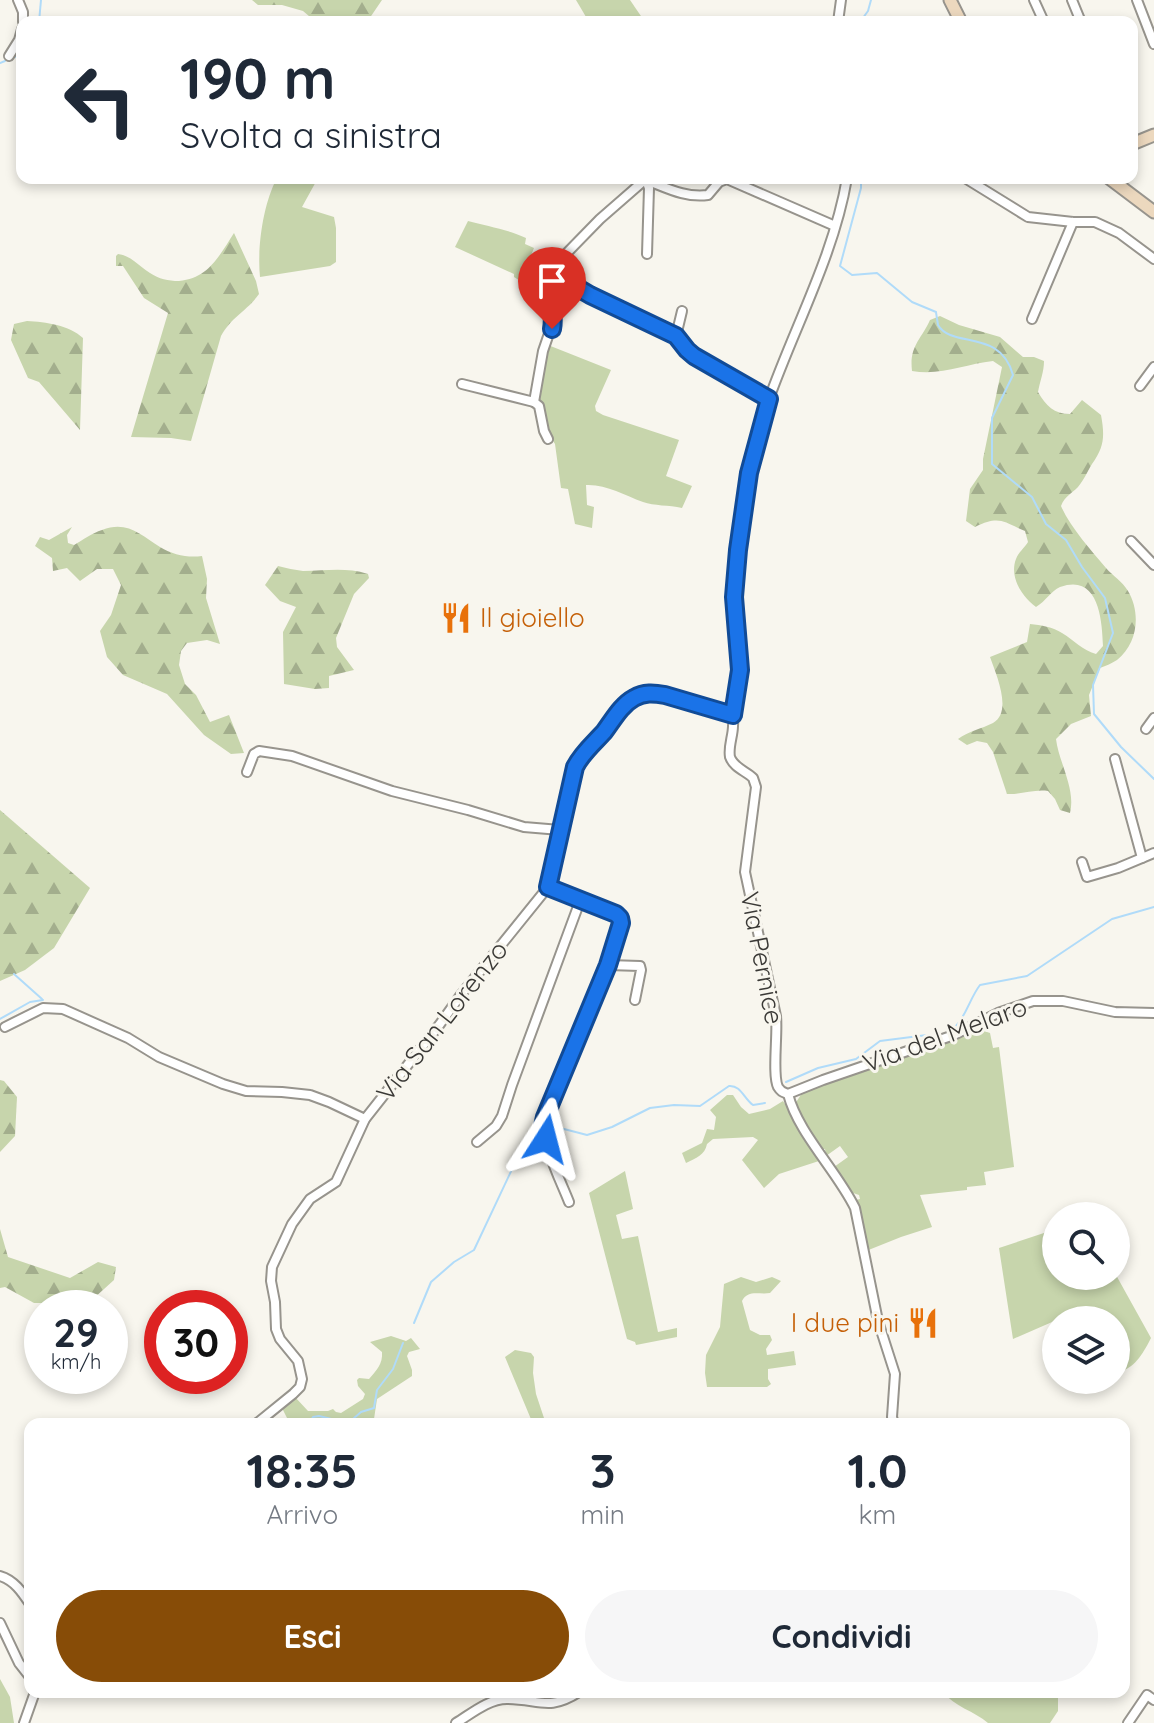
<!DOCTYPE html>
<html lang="it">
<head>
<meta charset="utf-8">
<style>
	:root { --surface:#fff; --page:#f6f6f7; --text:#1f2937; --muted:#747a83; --accent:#874c07 }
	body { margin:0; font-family:Quicksand,sans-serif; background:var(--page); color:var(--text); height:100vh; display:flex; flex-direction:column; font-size:30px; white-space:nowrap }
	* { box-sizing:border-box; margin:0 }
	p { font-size:26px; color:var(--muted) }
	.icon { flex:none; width:44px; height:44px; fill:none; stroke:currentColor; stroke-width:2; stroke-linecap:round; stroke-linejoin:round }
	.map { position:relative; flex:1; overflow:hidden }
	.details { position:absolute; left:24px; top:1418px; width:1106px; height:280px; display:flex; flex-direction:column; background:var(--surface); border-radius:16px; box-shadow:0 4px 12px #0003 }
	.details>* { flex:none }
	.banner { position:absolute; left:16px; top:16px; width:1122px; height:168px; border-radius:16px; box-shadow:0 4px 12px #0003; background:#fff; color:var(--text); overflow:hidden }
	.controls { position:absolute; left:1042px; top:1202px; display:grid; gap:16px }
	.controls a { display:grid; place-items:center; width:88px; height:88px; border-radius:50%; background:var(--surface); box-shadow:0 4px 12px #0003; font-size:40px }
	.speed { position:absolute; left:24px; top:1290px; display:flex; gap:16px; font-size:40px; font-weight:700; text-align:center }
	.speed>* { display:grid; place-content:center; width:104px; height:104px; border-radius:50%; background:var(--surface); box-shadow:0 4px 12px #0003; line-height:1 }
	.speed small { font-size:20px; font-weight:400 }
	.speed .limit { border:12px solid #d22; background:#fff; color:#111 }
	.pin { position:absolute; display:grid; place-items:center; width:68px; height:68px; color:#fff; margin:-82px -34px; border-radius:50% 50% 50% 0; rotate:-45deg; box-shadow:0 0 8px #0007 }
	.pin .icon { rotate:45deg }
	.me { position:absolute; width:88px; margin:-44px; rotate:9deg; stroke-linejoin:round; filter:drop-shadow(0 0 6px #0008) }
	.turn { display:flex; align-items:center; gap:28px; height:168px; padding:0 32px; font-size:36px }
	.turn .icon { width:104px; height:104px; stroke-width:2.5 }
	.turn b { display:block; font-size:56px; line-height:68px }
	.eta { display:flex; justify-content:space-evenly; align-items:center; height:136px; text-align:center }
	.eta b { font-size:48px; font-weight:700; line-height:56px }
	.button { display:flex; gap:16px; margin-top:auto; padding:16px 32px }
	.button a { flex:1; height:92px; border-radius:48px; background:var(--accent); color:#fff; font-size:32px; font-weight:700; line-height:92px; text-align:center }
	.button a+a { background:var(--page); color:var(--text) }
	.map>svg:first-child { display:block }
	.green { fill:#c7d5ac }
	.forest { fill:url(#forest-firs) }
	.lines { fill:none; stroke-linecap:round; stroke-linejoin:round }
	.stream { stroke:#b0dbf9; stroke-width:2 }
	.street-casing { stroke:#97948d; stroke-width:12 }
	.secondary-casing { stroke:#97948d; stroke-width:15 }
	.street { stroke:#fff; stroke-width:8 }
	.secondary { stroke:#ecd8be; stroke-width:11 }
	.route-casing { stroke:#114b97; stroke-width:20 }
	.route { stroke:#1a73e8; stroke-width:14 }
	.labels { text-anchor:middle; stroke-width:6; stroke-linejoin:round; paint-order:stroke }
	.food-label { font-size:26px; fill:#c56008; stroke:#f8f6ee; text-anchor:start }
	.street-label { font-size:26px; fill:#3a3936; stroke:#f8f6ee }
</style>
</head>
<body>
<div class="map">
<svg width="1154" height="1723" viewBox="0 0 1154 1723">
	<defs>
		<pattern id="forest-firs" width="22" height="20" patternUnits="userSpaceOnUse" patternTransform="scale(2)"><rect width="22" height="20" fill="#c7d5ac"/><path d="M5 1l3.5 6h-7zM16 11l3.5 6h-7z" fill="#a3ae8d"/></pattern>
	</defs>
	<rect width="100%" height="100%" fill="#f8f6ee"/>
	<g class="green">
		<path d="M576 0H630L645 22H589Z"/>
		<path d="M277 178H318L302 207 334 217 336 228V262L330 266 260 277C257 248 263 204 277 178Z"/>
		<path d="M468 221C486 226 510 230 526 238L525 244 534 248 524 273 531 276 533 273 543 279 538 292 514 277V274L455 247Z"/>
		<path d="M548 345 611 370 595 406 596 411 603 415 679 440 666 476 692 486 682 508C669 505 654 506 643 502 624 495 606 484 586 485L587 505 594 507 592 528 575 524 568 489 561 488 555 444 548 433 542 401 538 400Z"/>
		<path d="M984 1025V1031L990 1033 993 1048 999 1047 1014 1167 984 1172 986 1185 967 1187V1190L920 1195 932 1227 901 1237 866 1251 856 1200 860 1199 859 1195 850 1192 834 1167 848 1157 840 1146 826 1156 825 1149H822L819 1143H816L795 1104 802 1093 813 1087 881 1063 930 1049Z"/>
		<path d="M727 1095H733L741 1107 749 1114 770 1109 783 1101 822 1160 779 1174 764 1188 742 1160 758 1140 753 1137 713 1139 707 1144C705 1155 696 1158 686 1163L682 1153 702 1143 707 1129 714 1130 716 1117 710 1110Z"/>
		<path d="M625 1171 633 1209 616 1215 622 1239 638 1236 658 1332 677 1328V1337L636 1345 635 1342 627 1339 589 1193Z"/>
		<path d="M1056 1229V1276L1116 1275 1151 1338C1145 1350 1135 1368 1121 1371L1116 1365V1320H1082L1073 1309 1059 1319 1013 1339 999 1248Z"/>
		<path d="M741 1277 756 1282 772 1277 781 1281 770 1293C759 1295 748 1289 742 1301L750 1330 760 1335H770L772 1340 766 1349 767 1355 794 1351 796 1365 768 1369V1379L771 1384 767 1387H707L705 1373 706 1355 720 1327 724 1284Z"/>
		<path d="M391 1336 406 1341 411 1338 420 1349 409 1352 407 1356 412 1370V1376L377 1399 374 1419 364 1424H290L282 1408 295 1397 308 1411H328L333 1409 336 1412 341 1413 363 1399 365 1394 358 1386 357 1380 359 1378 369 1379C376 1371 383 1364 382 1352L370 1342Z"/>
		<path d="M515 1350 531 1353 534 1357 533 1373 536 1394 546 1424H533L505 1357Z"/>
		<path d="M0 1679 10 1697 14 1723H0Z"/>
		<path d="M943 1692H1058V1711L1050 1723H988C974 1711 955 1707 943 1692Z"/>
	</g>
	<g class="forest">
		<path d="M252 0H382L367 22H316L303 11 282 5H258Z"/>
		<path d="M234 233 256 281 259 294C246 312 232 316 221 336L191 441 171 438 131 437 168 313 144 298 123 266H116V256L118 254C130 255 139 266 150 273 159 279 168 281 179 281 209 278 219 256 234 233Z"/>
		<path d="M940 316 959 325 1000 337 1023 357H1034L1044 361C1044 372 1040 381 1038 392 1046 406 1054 414 1070 414L1082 400 1101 415C1105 437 1104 447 1092 464 1087 472 1084 480 1078 487 1071 494 1065 496 1061 506 1070 527 1091 550 1106 568 1113 576 1122 581 1128 591 1141 613 1138 643 1117 660 1112 663 1106 666 1100 668L1089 695 1091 716 1071 724 1056 739C1059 763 1076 789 1070 813L1060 810 1055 799 1048 791C1034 789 1021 795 1007 794L993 752 987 743 977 741 967 745 958 739C969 731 981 729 993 723 1013 712 996 674 990 657L1027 642 1030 624C1041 625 1053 627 1062 633 1074 640 1082 650 1096 654L1103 646C1102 620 1099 573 1060 587 1051 591 1046 601 1036 607 1022 597 1009 577 1016 559 1018 553 1025 547 1028 542L1025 531C1003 522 1000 515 975 527L966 521 970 489 983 470V459L1002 367 993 361C965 364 941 376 912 371 909 346 921 340 930 320Z"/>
		<path d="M27 321C46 322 69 325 83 338L80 430 39 382 28 378 11 340 14 324Z"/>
		<path d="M72 527 67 535 68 543 74 545C83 540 92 533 102 530 127 520 141 535 160 547 173 555 188 558 202 556L207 579 206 598 220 644 207 640 187 643 181 651 179 665 185 684 196 695 210 722 229 715 244 753 231 754 204 735 167 694 123 675 107 657 100 631 111 615 121 585 113 569H97L80 581 67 568 53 571 52 558 35 546 40 537 49 540Z"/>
		<path d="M278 566C286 568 295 570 303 571 326 571 345 567 368 574L369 578 354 594 336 638 337 647 354 670 329 676V688L315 689 284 684 283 632 296 607 280 601 265 585Z"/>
		<path d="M0 810 90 888 54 948 25 970 0 981Z"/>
		<path d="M0 1080 4 1081 17 1097 15 1136 0 1152Z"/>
		<path d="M0 1229 8 1257 70 1278 98 1262 116 1267 114 1280 83 1308H49L43 1303H34L5 1287 0 1288Z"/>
	</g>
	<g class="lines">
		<g class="stream">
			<path d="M39 22 41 0"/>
			<path d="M860 22 868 11 871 0"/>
			<path d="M16 57 22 52"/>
			<path d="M0 63 5 61"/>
			<path d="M861 178V188L840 266 852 275 877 273 912 302 936 312C936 313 938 324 938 325 952 349 1000 328 1013 375L992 418V464L1032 497 1046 524 1066 540 1082 567 1105 598 1113 633 1093 685 1094 714 1121 747 1154 779"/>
			<path d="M14 974 42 999"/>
			<path d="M0 1019 30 1002 43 1000"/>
			<path d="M956 1026C967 1014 970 998 980 985L1027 976 1112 919 1154 907"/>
			<path d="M786 1082 818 1068 856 1059 880 1041 927 1035"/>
			<path d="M549 1133 564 1129 587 1135 612 1127 650 1108 674 1105 700 1106 729 1086C741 1085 744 1099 753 1105L765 1103"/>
			<path d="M414 1323 431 1282 454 1262 474 1250 514 1165 525 1158 542 1136"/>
			<path d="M309 1424 313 1417 319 1416 344 1422 353 1419 361 1412 374 1408 377 1390 393 1369 403 1343"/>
		</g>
		<defs>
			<g id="street">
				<path d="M18 0 23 12V22"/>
				<path d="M1034 0 1044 22"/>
				<path d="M1072 0 1081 22"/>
				<path d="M1137 0 1154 44"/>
				<path d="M838 22 841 0"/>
				<path d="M9 56 19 40 22 29"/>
				<path d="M965 178 1028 217 1073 222H1095L1119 233 1154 259"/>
				<path d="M646 180C667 188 685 198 708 195L719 182 727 179 835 226"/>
				<path d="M646 180 649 188 647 254"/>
				<path d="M551 272 590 295 676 336 687 350 694 356 769 399"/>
				<path d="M1032 319 1073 222"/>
				<path d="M676 336 682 311"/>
				<path d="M462 384 534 402"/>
				<path d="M1140 386 1154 367"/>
				<path d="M548 439 544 431 539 406 534 402 543 351 554 319 548 292V282L551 272 560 260 600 219 647 178"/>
				<path d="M1131 541 1154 565"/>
				<path d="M1146 729 1154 718"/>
				<path d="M1115 759 1142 858"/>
				<path d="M247 772 254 754 259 751 292 756 392 791 468 810 524 827 560 830"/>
				<path d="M1082 862 1087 877 1118 868 1154 853"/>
				<path d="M548 887 616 914 621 923 608 965"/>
				<path d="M5 1027 43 1008 63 1009 128 1038 159 1057 223 1084 246 1091 282 1092 310 1095 329 1102 365 1119"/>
				<path d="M788 1094C783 1092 781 1092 778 1087 772 1075 778 1033 776 1016L745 872 756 787 753 778C746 771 734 768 730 757 728 747 733 736 733 726 734 707 740 688 740 669 740 639 734 610 735 580 742 519 748 458 769 399 795 326 834 255 847 178"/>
				<path d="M788 1094 823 1080 954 1035 998 1013 1033 1001H1063L1115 1012 1154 1013"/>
				<path d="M788 1094C798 1133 837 1171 855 1208L878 1321 895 1374 892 1417 894 1424"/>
				<path d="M477 1142 496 1126 502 1116 512 1085 580 901"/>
				<path d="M569 1202C560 1179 540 1141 545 1117L608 965 640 966 641 970 635 1000"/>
				<path d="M256 1424 293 1394 300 1387 302 1379 298 1361 280 1339 276 1329 275 1302 271 1281 272 1267 292 1224 310 1199 336 1182 365 1119 440 1024 460 996 548 887 558 848 566 802 575 767 580 757 604 731 626 703 642 694 665 695 733 715"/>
				<path d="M0 1576C14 1580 22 1592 30 1604"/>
				<path d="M0 1623 19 1663 30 1677"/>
				<path d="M24 1723 35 1692"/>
				<path d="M456 1723C471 1714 488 1699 507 1699 539 1699 548 1712 579 1692"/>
				<path d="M1128 1723 1147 1695 1154 1700"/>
			</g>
			<g id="secondary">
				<path d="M950 0 961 22"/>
				<path d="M1132 144 1154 135"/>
				<path d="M1109 178 1154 212"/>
			</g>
		</defs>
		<use href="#street" class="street-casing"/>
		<use href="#secondary" class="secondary-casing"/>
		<use href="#street" class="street"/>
		<use href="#secondary" class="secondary"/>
	</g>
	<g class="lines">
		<defs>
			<path id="route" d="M546 1139 543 1126 545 1117 608 965 621 923 620 918 616 914 548 887 575 767C582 753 594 743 604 732 613 720 621 705 634 698 644 692 654 693 665 695L733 715 740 670 734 597 738 550 749 473 769 399 694 356 687 350 676 336 590 295 551 272C545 292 556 309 552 329"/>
		</defs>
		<use href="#route" class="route-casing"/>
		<use href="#route" class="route"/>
	</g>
	<defs>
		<symbol id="restaurant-bare" viewBox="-9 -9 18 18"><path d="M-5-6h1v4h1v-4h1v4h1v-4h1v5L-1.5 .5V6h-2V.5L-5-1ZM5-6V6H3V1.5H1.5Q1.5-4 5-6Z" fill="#e8710a" stroke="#f8f6ee" stroke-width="2.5" paint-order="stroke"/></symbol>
	</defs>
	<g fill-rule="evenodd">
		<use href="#restaurant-bare" x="434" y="596" width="44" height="44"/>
		<use href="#restaurant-bare" x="901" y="1301" width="44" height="44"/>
	</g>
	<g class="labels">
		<g class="food-label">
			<text x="480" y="627">Il gioiello</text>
			<text x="899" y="1332" text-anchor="end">I due pini</text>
		</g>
		<g class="street-label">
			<text transform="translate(762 958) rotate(79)" y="9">Via Pernice</text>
			<text transform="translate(442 1021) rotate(-52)" y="9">Via San Lorenzo</text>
			<text transform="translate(945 1035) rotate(-20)" y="9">Via del Melaro</text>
		</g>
	</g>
</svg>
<div class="controls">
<a><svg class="icon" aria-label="search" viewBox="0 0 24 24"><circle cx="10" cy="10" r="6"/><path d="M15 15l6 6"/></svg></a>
<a><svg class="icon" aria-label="layers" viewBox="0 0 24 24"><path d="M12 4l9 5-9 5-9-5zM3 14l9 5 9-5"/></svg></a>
</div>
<div class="speed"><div>29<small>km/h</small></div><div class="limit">30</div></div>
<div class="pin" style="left:552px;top:329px;background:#d93025"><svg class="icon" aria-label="arrive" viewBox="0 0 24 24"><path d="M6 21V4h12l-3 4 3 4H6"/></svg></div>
<svg class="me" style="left:546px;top:1139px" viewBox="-20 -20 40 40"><path d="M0-17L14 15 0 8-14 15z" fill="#1a73e8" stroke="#fff" stroke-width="4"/></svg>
<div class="banner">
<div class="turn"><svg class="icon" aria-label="left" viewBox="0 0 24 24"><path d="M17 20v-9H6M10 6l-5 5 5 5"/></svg><div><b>190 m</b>Svolta a sinistra</div></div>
</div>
<section class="details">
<div class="eta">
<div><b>18:35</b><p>Arrivo</p></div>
<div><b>3</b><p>min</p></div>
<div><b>1.0</b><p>km</p></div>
</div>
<div class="button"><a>Esci</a><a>Condividi</a></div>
</section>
</div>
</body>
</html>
